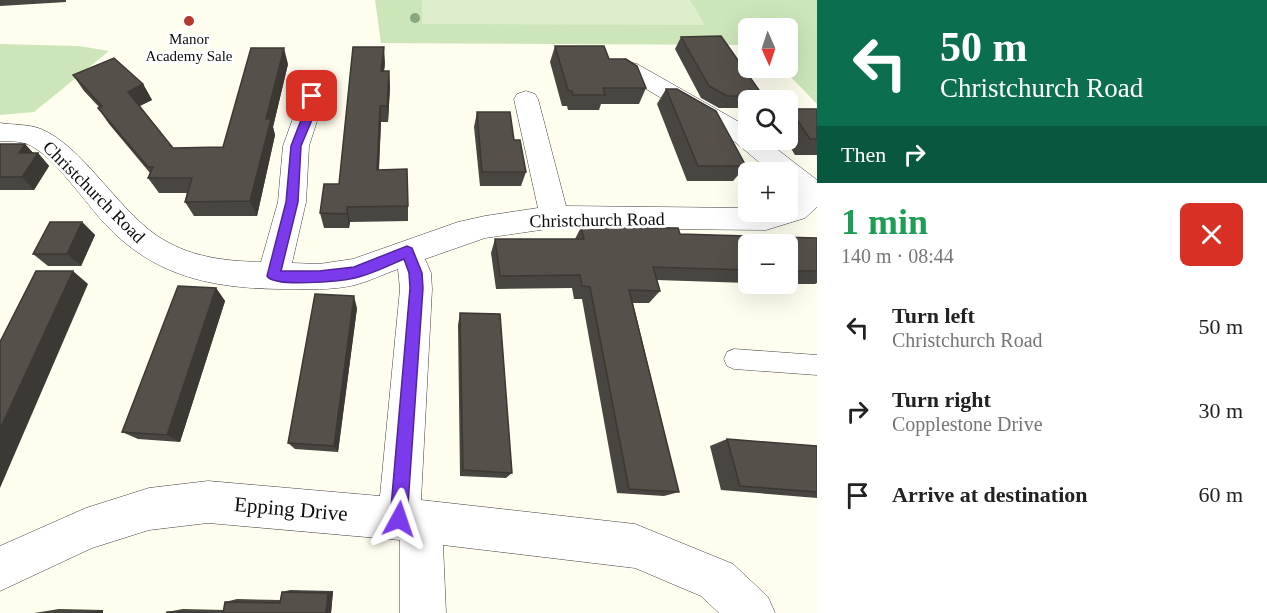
<!DOCTYPE html>
<html lang="en">
<head>
<meta charset="utf-8">
<style>
	:root { --surface:#fff; --page:#f2f2f2; --text:#222; --muted:#767676 }
	body { margin:0; font-family:Georgia,serif; background:var(--page); color:var(--text); height:100vh; display:flex; flex-direction:column; font-size:22px; white-space:nowrap }
	* { box-sizing:border-box; margin:0 }
	p { font-size:20px; color:var(--muted) }
	.icon { flex:none; width:33px; height:33px; fill:none; stroke:currentColor; stroke-width:2; stroke-linecap:round; stroke-linejoin:round }
	.map { position:relative; flex:1; overflow:hidden }
	.drawer { display:flex; flex-direction:column; background:var(--surface); width:450px }
	.drawer>* { flex:none }
	.banner { background:#0b6e4f; color:#fff; overflow:hidden }
	.needle { width:39px; rotate:177deg }
	.fabs { position:absolute; left:738px; top:18px; display:grid; gap:12px }
	.fabs a { display:grid; place-items:center; width:60px; height:60px; border-radius:9px; background:var(--surface); box-shadow:0 6px 24px #0002; font-size:30px }
	.pin { position:absolute; display:grid; place-items:center; width:51px; height:51px; color:#fff; margin:-26px; border-radius:12px; box-shadow:0 3px 9px #0006 }
	.me { position:absolute; width:66px; margin:-33px; rotate:5deg; stroke-linejoin:round; filter:drop-shadow(0 0 4px #0008) }
	.turn { display:flex; align-items:center; gap:21px; height:126px; padding:0 24px; font-size:27px }
	.turn .icon { width:78px; height:78px; stroke-width:2.5 }
	.turn b { display:block; font-size:42px; line-height:51px }
	.then { display:flex; align-items:center; height:57px; padding:0 24px; background:#0003; gap:12px; font-size:22px }
	.round { display:grid; place-items:center; flex:none; width:63px; height:63px; border-radius:9px; background:var(--page) }
	.overview { display:flex; align-items:center; justify-content:space-between; height:102px; padding:0 24px }
	h1 { font-size:36px; font-weight:600; line-height:45px; color:#1e9e55 }
	ul { padding:0; list-style:none }
	li { display:flex; align-items:center; gap:18px; height:84px; padding:0 24px }
	li div { flex:1 }
	li b { display:block; font-size:22px }
	li em { font-style:normal }
	main { display:flex; flex:1; min-height:0 }
	.map>svg:first-child { display:block }
	.green { fill:#cce6ba }
	.pitch { fill:#deeecc }
	.lines { fill:none; stroke-linecap:round; stroke-linejoin:round }
	.service-casing { stroke:#404040; stroke-width:1 }
	.minor-casing { stroke:#404040; stroke-width:1 }
	.service { fill:#fff; fill-rule:evenodd }
	.minor { fill:#fff; fill-rule:evenodd }
	.tree { fill:#88a77e }
	.wall { fill:#494540 }
	.shaded-wall { fill:#3c3834 }
	.building { fill:#55504a; stroke:#3c3834; stroke-width:1.5 }
	.route { fill:#7c3aed; stroke:#51269a; stroke-width:1.5 }
	.poi-dot { fill:#b3392f; stroke:#fff; stroke-width:2 }
	.labels { text-anchor:middle; stroke-width:6; stroke-linejoin:round; paint-order:stroke }
	.far-poi-label { font-size:15px; fill:#0d0d0d; stroke:#fff }
	.street-label { font-size:18px; fill:#0d0d0d; stroke:#fff }
	.near-street-label { font-size:21px; fill:#0d0d0d; stroke:#fff }
</style>
</head>
<body>
<main>
<div class="map">
<svg width="817" height="613" viewBox="0 0 817 613">
	<rect width="100%" height="100%" fill="#fefdee"/>
	<g class="green">
		<path d="M375 0H817V104L782 68H788V28H748V45L381 43Z"/>
		<path d="M0 44 79 46 109 51 34 112 0 115Z"/>
	</g>
	<path class="pitch" d="M422 0H690L705 25 422 24Z"/>
	<g class="lines">
		<defs>
			<path id="service" d="M734 349 817 355V375L734 369 727 366 724 359 727 352Z"/>
			<path id="minor" d="M629 62 637 64 748 127V140H765L817 180V207L805 218 766 230 554 228 485 238 425 259 431 273 432 289 421 500 635 524 733 564 768 597 775 613H719L701 596 635 568 443 545 446 613H400V540L208 523 149 530 92 548 0 591V546L86 508 149 488 208 481 380 496 400 289 398 269C384 274 370 281 355 285 330 291 304 289 278 289 211 288 154 276 106 225 86 204 52 153 27 144 19 141 8 141 0 141V123C13 125 28 124 41 129 82 146 116 207 156 235 188 257 223 261 261 262L278 202 283 146 301 96 305 91 313 88 321 91 325 96 309 146 306 202 292 263 319 264 353 259 458 222 485 216 538 208 514 99 517 94 526 91 535 94 538 99 566 206 748 208V212H788V200L796 193 788 186V172H771L735 142 621 74 618 69 621 64Z"/>
		</defs>
		<use href="#service" class="service-casing"/>
		<use href="#minor" class="minor-casing"/>
		<use href="#service" class="service"/>
		<use href="#minor" class="minor"/>
	</g>
	<circle class="tree" cx="415" cy="18" r="5"/>
	<g class="wall">
		<path d="M0 0H66V2L0 6Z"/>
		<path d="M681 37 763 96 760 100H748V108H719L701 98 675 49Z"/>
		<path d="M555 46 609 59 646 88 639 104H601L599 110H568L567 106H562L550 62Z"/>
		<path d="M385 63 384 71H389L390 87 388 122H381L379 170 408 206V221L350 222 349 228H324L320 213 339 184Z"/>
		<path d="M288 64 273 127 275 135 257 216H194L185 202 187 193H159L148 178 150 173 109 124 98 108 99 107 84 91 73 75 143 84 152 100 140 106 173 148 223 147Z"/>
		<path d="M666 89 746 166 733 181H687L657 104Z"/>
		<path d="M790 109H817V155H795L786 140H788V112Z"/>
		<path d="M477 112 514 140 526 172 521 186H480L474 127Z"/>
		<path d="M0 144H25L33 153H38L49 166 34 190H0Z"/>
		<path d="M82 222 95 235 81 266H48L33 254Z"/>
		<path d="M581 227 680 234 817 238V283L815 284H766H788V244H748V283L657 280 660 291 649 303H633L679 492 664 496 617 493 582 299H574L572 288 496 289 491 253 495 239H575Z"/>
		<path d="M216 288 225 301 180 442 138 439 122 432Z"/>
		<path d="M357 308 338 452 295 449 288 443Z"/>
		<path d="M460 313 512 473 506 478 460 476 458 325Z"/>
		<path d="M727 439 817 446V498L721 490 710 446Z"/>
		<path d="M290 590 333 591 331 613H167V612L183 609 224 610 225 602 237 599 280 600 282 592Z"/>
		<path d="M59 609 103 610V613H34Z"/>
	</g>
	<g class="shaded-wall">
		<path d="M384 47 385 63 382 87 381 71Z"/>
		<path d="M284 48 288 64 273 127 275 135 257 216 250 201 266 119Z"/>
		<path d="M389 71 390 87 388 122 387 106Z"/>
		<path d="M143 84 152 100 137 107 128 92Z"/>
		<path d="M380 106 381 122 378 185 377 170Z"/>
		<path d="M25 144 36 156 38 153 49 166 34 190 22 177 19 153Z"/>
		<path d="M347 207 350 222 349 228 347 214Z"/>
		<path d="M82 222 95 235 81 266 67 254Z"/>
		<path d="M73 271 88 284 0 488V429Z"/>
		<path d="M216 288 225 301 180 442 167 435Z"/>
		<path d="M354 296 357 308 338 452 334 446Z"/>
		<path d="M333 591 331 613H326L328 593Z"/>
		<path d="M103 610V613H84Z"/>
	</g>
	<g class="building">
		<path d="M721 36 763 96H727L709 86 681 37Z"/>
		<path d="M555 46H604L609 59H626L637 66 646 88H603L605 95H573L572 91 568 90Z"/>
		<path d="M353 47H384L381 71H389L387 106H380L377 170 407 169 408 206 347 207V214L320 213 324 184H339Z"/>
		<path d="M251 48H284L266 119H271L250 201 185 202 192 178H148L153 167H148L98 108 102 106 73 75 114 58 143 84 128 92 173 148 223 147Z"/>
		<path d="M666 89H677L716 111 746 166H698Z"/>
		<path d="M790 109H817V139H810Z"/>
		<path d="M477 112H510L514 140H520L526 172H482Z"/>
		<path d="M0 144H25L19 153H38L22 177H0Z"/>
		<path d="M50 222H82L67 254H33Z"/>
		<path d="M581 227 678 228 680 234 817 238V271H788V244H748V270L653 267 660 291 629 290 679 492 629 489 590 287 582 286 580 275 500 276 495 239H584Z"/>
		<path d="M36 271H73L0 429V342Z"/>
		<path d="M178 286 216 288 167 435 122 432Z"/>
		<path d="M315 294 354 296 334 446 288 443Z"/>
		<path d="M460 313 500 314 512 473 463 470Z"/>
		<path d="M727 439 817 446V492L740 486Z"/>
		<path d="M282 592 328 593 326 613H223L225 602 280 603Z"/>
		<path d="M167 612 213 613H167Z"/>
	</g>
	<path class="route" d="M312 93 317 96 314 115 301 146 298 202 281 271H319L354 267 407 246 412 248 422 273 423 288 407 519 405 525 399 528 392 525 390 519 410 288 409 273 404 259C388 266 372 274 355 278 341 281 274 288 267 276L286 202 291 146 303 115 308 96Z"/>
	<circle class="poi-dot" cx="189" cy="21" r="6"/>
	<g class="labels">
		<g class="far-poi-label">
			<text x="189" y="44">Manor<tspan x="189" dy="17">Academy Sale</tspan></text>
		</g>
		<g class="street-label">
			<text transform="translate(94 192) rotate(45)" y="6">Christchurch Road</text>
			<text transform="translate(597 220) rotate(-1)" y="6">Christchurch Road</text>
		</g>
		<g class="near-street-label">
			<text transform="translate(291 509) rotate(5)" y="7">Epping Drive</text>
		</g>
	</g>
</svg>
<div class="fabs">
<a><svg class="needle" viewBox="-14 -14 28 28"><path d="M0-13l5 13h-10z" fill="#e53935"/><path d="M0 13l5-13h-10z" fill="#767676"/></svg></a>
<a><svg class="icon" aria-label="search" viewBox="0 0 24 24"><circle cx="10" cy="10" r="6"/><path d="M15 15l6 6"/></svg></a>
<a>+</a>
<a>−</a>
</div>
<div class="pin" style="left:312px;top:96px;background:#d93025"><svg class="icon" aria-label="arrive" viewBox="0 0 24 24"><path d="M6 21V4h12l-3 4 3 4H6"/></svg></div>
<svg class="me" style="left:399px;top:519px" viewBox="-20 -20 40 40"><path d="M0-17L14 15 0 8-14 15z" fill="#7c3aed" stroke="#fff" stroke-width="4"/></svg>
</div>
<section class="drawer">
<div class="banner">
<div class="turn"><svg class="icon" aria-label="left" viewBox="0 0 24 24"><path d="M17 20v-9H6M10 6l-5 5 5 5"/></svg><div><b>50 m</b>Christchurch Road</div></div>
<div class="then">Then<svg class="icon" aria-label="right" viewBox="0 0 24 24"><path d="M7 20v-9h11M14 6l5 5-5 5"/></svg></div>
</div>
<div class="overview"><div><h1>1 min</h1><p>140 m · 08:44</p></div><a class="round" style="background:#d93025;color:#fff"><svg class="icon" aria-label="close" viewBox="0 0 24 24"><path d="M6 6l12 12M18 6L6 18"/></svg></a></div>
<ul>
<li><svg class="icon" aria-label="left" viewBox="0 0 24 24"><path d="M17 20v-9H6M10 6l-5 5 5 5"/></svg><div><b>Turn left</b><p>Christchurch Road</p></div><em>50 m</em></li>
<li><svg class="icon" aria-label="right" viewBox="0 0 24 24"><path d="M7 20v-9h11M14 6l5 5-5 5"/></svg><div><b>Turn right</b><p>Copplestone Drive</p></div><em>30 m</em></li>
<li><svg class="icon" aria-label="arrive" viewBox="0 0 24 24"><path d="M6 21V4h12l-3 4 3 4H6"/></svg><div><b>Arrive at destination</b></div><em>60 m</em></li>
</ul>
</section>
</main>
</body>
</html>
